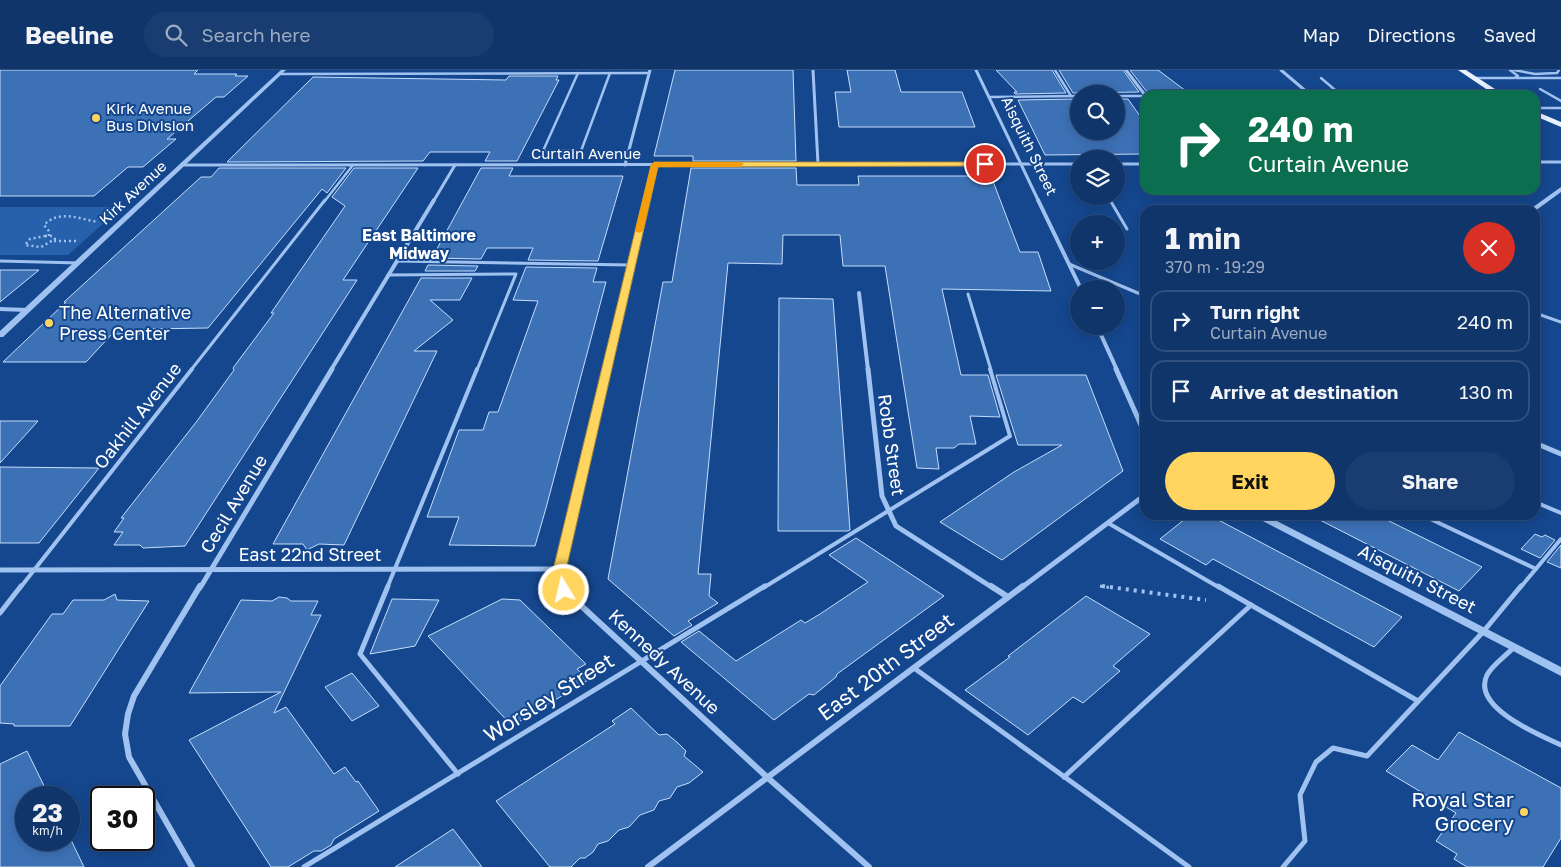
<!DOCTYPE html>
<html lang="en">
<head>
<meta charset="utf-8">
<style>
	:root { --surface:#10356a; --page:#193d70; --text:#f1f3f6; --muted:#9cabc1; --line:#30507e; --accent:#ffd45f }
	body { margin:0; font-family:"Golos Text",sans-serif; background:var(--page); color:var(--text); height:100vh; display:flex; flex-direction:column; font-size:19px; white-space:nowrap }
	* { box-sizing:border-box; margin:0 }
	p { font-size:16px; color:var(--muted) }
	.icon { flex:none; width:28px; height:28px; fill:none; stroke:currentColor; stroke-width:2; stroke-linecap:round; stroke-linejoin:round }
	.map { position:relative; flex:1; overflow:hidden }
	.drawer { position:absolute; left:1140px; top:135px; width:400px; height:315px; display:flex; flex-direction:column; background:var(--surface); border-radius:15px; box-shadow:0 2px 12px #0003,0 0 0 1px var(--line) }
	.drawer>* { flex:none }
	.hud { position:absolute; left:1140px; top:20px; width:400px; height:105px; border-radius:15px; box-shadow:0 2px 12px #0003,0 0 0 1px var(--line); background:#0b6e4f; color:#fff; overflow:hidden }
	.buttons { position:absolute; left:1070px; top:15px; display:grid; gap:10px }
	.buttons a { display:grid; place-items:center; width:55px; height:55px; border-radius:50%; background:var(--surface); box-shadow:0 2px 12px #0003,0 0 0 1px var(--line); font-size:25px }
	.speed { position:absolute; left:15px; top:716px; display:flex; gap:10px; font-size:25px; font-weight:700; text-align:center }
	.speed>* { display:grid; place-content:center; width:65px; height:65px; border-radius:50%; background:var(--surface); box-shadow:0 2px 12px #0003,0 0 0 1px var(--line); line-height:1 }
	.speed small { font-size:12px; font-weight:400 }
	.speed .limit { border:2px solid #111; border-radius:8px; background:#fff; color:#111 }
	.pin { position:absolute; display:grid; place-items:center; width:42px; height:42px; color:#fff; margin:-21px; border:2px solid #fff; border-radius:50%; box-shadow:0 1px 5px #0007 }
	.me { position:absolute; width:55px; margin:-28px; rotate:351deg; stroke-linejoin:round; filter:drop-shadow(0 0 4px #0008) }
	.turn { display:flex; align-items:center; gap:18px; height:105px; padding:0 25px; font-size:22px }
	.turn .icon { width:65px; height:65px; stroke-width:2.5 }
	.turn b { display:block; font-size:35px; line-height:42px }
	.round { display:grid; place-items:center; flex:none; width:52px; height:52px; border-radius:26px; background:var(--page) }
	.summary { display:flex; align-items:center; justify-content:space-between; height:85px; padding:0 25px }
	h1 { font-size:30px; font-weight:700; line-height:38px }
	.button { display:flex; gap:10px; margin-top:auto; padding:10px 25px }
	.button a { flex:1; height:58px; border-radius:30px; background:var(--accent); color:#111; font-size:20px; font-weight:700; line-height:58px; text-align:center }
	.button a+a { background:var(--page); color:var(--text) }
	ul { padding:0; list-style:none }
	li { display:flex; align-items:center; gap:15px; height:62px; margin:0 10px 8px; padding:0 15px; border:2px solid var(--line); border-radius:15px }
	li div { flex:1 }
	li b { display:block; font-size:19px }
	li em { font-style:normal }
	header { display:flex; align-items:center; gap:30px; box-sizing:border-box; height:70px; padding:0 25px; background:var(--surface); border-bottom:1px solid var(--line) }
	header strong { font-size:24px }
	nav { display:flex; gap:28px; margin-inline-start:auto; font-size:18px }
	.search { width:350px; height:45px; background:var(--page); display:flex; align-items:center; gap:12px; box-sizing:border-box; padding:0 18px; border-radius:28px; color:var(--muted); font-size:19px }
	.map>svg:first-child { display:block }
	.green { fill:#2761ac }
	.building { fill:#3d71b6; stroke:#c6ddfb }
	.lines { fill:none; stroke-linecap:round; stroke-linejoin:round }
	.path-far2 { stroke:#a0c2f0; stroke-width:2.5; stroke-dasharray:2 3; stroke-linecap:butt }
	.path-far1 { stroke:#a0c2f0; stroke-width:3; stroke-dasharray:2.5 4; stroke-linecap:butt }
	.path { stroke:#a0c2f0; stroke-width:4; stroke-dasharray:3 5; stroke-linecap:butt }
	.service-far3 { stroke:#a0c2f0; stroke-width:2.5 }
	.service-far2 { stroke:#a0c2f0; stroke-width:3 }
	.service-far1 { stroke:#a0c2f0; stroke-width:4 }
	.service { stroke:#a0c2f0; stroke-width:5 }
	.minor-far3 { stroke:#a0c2f0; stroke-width:3 }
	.minor-far2 { stroke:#a0c2f0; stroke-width:4 }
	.minor-far1 { stroke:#a0c2f0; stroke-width:5 }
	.minor { stroke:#a0c2f0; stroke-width:6 }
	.tertiary { fill:#a0c2f0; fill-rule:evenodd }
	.primary { fill:#e9f1ff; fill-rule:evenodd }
	.route { fill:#ffd45f; stroke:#a68a3e }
	.slow { fill:#f59e0b }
	.poi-dot { fill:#ffd45f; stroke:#15478e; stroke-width:2 }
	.labels { text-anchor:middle; stroke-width:4; stroke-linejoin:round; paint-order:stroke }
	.far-poi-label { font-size:15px; fill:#fff; stroke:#15478e; text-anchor:start }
	.far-street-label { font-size:15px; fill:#fff; stroke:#15478e }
	.far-neighbourhood-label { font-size:16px; font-weight:bold; fill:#fff; stroke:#15478e }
	.poi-label { font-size:18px; fill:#fff; stroke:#15478e; text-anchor:start }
	.street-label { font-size:18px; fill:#fff; stroke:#15478e }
	.near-street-label { font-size:21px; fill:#fff; stroke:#15478e }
	.near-poi-label { font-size:21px; fill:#fff; stroke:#15478e; text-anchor:end }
</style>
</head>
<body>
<header>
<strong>Beeline</strong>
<div class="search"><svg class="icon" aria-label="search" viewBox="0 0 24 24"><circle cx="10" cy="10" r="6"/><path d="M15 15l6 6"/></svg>Search here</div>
<nav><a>Map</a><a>Directions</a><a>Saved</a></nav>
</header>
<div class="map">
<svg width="1561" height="797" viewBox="0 0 1561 797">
	<rect width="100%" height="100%" fill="#15478e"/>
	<path class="green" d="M0 137H122L68 185H0Z"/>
	<g class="building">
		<path d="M0 0H198L194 4H237L235 6H248L224 27H216L167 69H176L143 97H128L94 126H0Z"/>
		<path d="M675 0H793L796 91H693V86H654Z"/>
		<path d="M847 0H895L901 22H962L975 57H839L835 22H851Z"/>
		<path d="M996 0H1052L1066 23 1015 24 1014 22H1017Z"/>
		<path d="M1059 0H1123L1139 22 1073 23Z"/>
		<path d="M1130 0H1158L1186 21 1147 22Z"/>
		<path d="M509 6H558L556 10H559L517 91H485L490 82H430L423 91 227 92 313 7 506 10Z"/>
		<path d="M1079 29V61H1116V29H1128L1145 53V84L1045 85 1018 30Z"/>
		<path d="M219 98H346L327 123 322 119 208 258 148 259 142 264H112L86 292H3L66 232H64L201 107H211Z"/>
		<path d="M354 98H418L343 210H357L185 476 143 478 140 475H114L123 462H114L124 448H121L197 351 234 300 233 298 274 243H271L345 136 332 127Z"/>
		<path d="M481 98H513L509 106H623L598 191 528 190 533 178H487L481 189 432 188Z"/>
		<path d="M691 98H796L797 115H859L858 106H991L1020 182H1038L1051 221 942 219 961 305H988L1000 347 970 346 976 374H959L954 378H936L939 399 917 398 885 196H843L840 165H783L782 194 728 193 698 504H711L709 526 718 533 688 551 692 555 674 566 608 509 663 212H672Z"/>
		<path d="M428 195 478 196 475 201H425Z"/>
		<path d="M526 197 597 198 593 212H606L546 438 535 476 449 475 459 447H427L459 360H483L489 342H498L538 231 513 230Z"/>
		<path d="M0 200H39L0 232Z"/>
		<path d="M421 208H472L460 230H430L453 250 414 281H437L344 475 319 474 307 480 303 474H273Z"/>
		<path d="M779 228 833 229 850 460 848 461H778Z"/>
		<path d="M996 305H1086L1123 401 1002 490 940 452 1014 402 1062 375H1018Z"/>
		<path d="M0 351H38L0 393Z"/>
		<path d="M0 397 99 398 39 473H0Z"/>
		<path d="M1190 445H1209L1402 547 1374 577 1213 489 1206 495 1160 469Z"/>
		<path d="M1310 445H1377L1482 497 1459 521Z"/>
		<path d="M1535 464 1542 467 1545 465 1555 470 1540 488 1521 479Z"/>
		<path d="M856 468 944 526 837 604 836 607 814 625 809 624 774 650 681 572 699 561 736 591 801 550 805 553 820 544 868 512 829 485Z"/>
		<path d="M1561 475V498L1547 492Z"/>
		<path d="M115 524 117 530 149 531 70 656H14V654L0 653V616L52 544H63L73 530H104Z"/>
		<path d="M1086 526 1150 564 1113 596 1120 601 1083 633 1073 627 1028 665 965 620 1010 587 1008 586Z"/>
		<path d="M279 527 287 528 291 531H318L311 545H321L274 643 286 637 334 704 345 697 356 712 358 711 379 741 334 769 331 775 321 781H314L288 797H271L189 670 281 622 189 623 241 530 272 531Z"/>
		<path d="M392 529 439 530 415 576 370 584Z"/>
		<path d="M502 529 520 530 586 594 577 599 588 610 512 656 428 566Z"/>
		<path d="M352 603 379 636 352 651 325 617Z"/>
		<path d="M631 638 659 665 667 664 678 673 686 681 684 686 703 702 689 713 677 717 670 728 659 731 654 740 640 745 629 757 619 760 608 771 598 774 593 782 585 788H580L571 797H550L496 731 615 654 612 651Z"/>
		<path d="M1459 662 1561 718V768L1543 797H1467L1454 789 1457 784 1436 771 1456 743 1386 701 1412 675 1438 690Z"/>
		<path d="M27 681 50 728H26V770H71L84 797H0V694Z"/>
		<path d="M453 759 482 797H395Z"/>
	</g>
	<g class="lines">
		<g class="path-far2">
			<path d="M45 166H52L55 169 41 177 25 175 30 169Z"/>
			<path d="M49 166V161L44 155C60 139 79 149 98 152"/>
			<path d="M54 171H76"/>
		</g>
		<path class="path-far1" d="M1100 516 1112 518"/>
		<path class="path" d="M1102 516 1206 530"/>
		<g class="service-far3">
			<path d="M1055 0 1071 26"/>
			<path d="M1514 0 1535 4 1557 3 1559 0"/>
			<path d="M578 3 543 81H581L610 3"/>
			<path d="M280 4 649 3"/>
			<path d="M1321 8 1341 25"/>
			<path d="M1475 8H1514L1518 6 1510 0"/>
			<path d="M1516 8H1561"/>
			<path d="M1540 19 1561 31"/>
			<path d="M1116 26H1145"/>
			<path d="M989 27 1079 26"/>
			<path d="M1535 38H1561"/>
			<path d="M1107 126 1110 132"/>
			<path d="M324 132 353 95"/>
		</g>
		<g class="service-far2">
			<path d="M1110 130 1127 159"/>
			<path d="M0 191 79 193"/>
			<path d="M397 191 631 195"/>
			<path d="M1069 194 1145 226"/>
			<path d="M388 205 516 204 477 300"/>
			<path d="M968 224 991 300"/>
			<path d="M1535 243 1561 252"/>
			<path d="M191 300 325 130"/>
		</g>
		<g class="service-far1">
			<path d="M1535 432 1561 443"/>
			<path d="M1422 445 1536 499"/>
			<path d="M1108 453 1220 518"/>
			<path d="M20 518 192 299"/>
			<path d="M387 518 477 299"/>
			<path d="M763 518 1010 366 990 299"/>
			<path d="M1520 518 1561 469"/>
		</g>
		<g class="service">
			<path d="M388 516 360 584 458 704"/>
			<path d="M1218 516 1418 631"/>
			<path d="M0 543 21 516"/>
			<path d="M1514 577C1506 586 1493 594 1487 605 1471 637 1539 665 1561 675"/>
			<path d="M914 598 1189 797"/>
			<path d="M1064 707 1251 535"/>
			<path d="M304 797 765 516"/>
			<path d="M1283 797 1305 771 1300 725 1316 692 1333 678 1367 686 1483 562 1521 516"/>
		</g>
		<g class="minor-far3">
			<path d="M813 0 818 94"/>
			<path d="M976 0 1039 132"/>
			<path d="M1126 0 1145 25"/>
			<path d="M1281 0 1308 23 1300 25"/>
			<path d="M1535 92H1561"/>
			<path d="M1116 94H1145"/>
			<path d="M182 95 1079 94"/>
			<path d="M625 95 650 0"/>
			<path d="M433 132 455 95"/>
			<path d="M645 132 654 95"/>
		</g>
		<g class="minor-far2">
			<path d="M1038 130 1081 219"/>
			<path d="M859 223 868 300"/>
			<path d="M0 239 27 240"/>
			<path d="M1097 256 1117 300"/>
			<path d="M331 300 434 130"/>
			<path d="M606 300 646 130"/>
		</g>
		<g class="minor-far1">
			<path d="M868 299 882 426 896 456 993 518"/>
			<path d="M1116 299 1145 364"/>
			<path d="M1535 373 1561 384"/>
			<path d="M0 500 559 499"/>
			<path d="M200 518 332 299"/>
			<path d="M563 518 559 499 606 299"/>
			<path d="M1021 518 1145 425"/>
		</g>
		<g class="minor">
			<path d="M563 516 564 520 768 708 869 797"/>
			<path d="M991 516 1008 527"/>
			<path d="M192 797 129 687 125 664 128 644 134 626 200 516"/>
			<path d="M648 797 1023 516"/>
		</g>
		<g class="tertiary">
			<path d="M281 0H286L3 267H0V261Z"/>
			<path d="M1561 117V122L1535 141 1529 140Z"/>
			<path d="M1253 445H1265L1561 597V606L1255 447Z"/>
		</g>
		<g class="primary">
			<path d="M1458 0H1466L1504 25H1495Z"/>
			<path d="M1535 41 1561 52V57L1535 46Z"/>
		</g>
	</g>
	<path class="route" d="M654 92H985L989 94 985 96 658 97 566 500 570 520 568 523H559L553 500 651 95Z"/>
	<path class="slow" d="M654 92H740L744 94 740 97H658L643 161 639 163 635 161 651 95Z"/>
	<g class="poi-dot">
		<circle cx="96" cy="48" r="5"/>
		<circle cx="49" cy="253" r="5"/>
		<circle cx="1524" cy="742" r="5"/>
	</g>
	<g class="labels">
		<g class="far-poi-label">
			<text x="106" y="44">Kirk Avenue<tspan x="106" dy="17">Bus Division</tspan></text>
		</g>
		<g class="far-street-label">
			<text transform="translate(1029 76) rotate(64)" y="5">Aisquith Street</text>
			<text x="586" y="89">Curtain Avenue</text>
			<text transform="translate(133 123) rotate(-43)" y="5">Kirk Avenue</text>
		</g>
		<g class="far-neighbourhood-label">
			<text x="419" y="171">East Baltimore<tspan x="419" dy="18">Midway</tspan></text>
		</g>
		<g class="poi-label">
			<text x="59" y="249">The Alternative<tspan x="59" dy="21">Press Center</tspan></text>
		</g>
		<g class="street-label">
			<text transform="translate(138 346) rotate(-52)" y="6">Oakhill Avenue</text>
			<text transform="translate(891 375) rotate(82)" y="6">Robb Street</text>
			<text transform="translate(234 434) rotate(-59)" y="6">Cecil Avenue</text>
			<text x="310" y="491">East 22nd Street</text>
			<text transform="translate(1417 509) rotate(27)" y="6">Aisquith Street</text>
			<text transform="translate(664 592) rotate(43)" y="6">Kennedy Avenue</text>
		</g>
		<g class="near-street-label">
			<text transform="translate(886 597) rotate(-37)" y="7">East 20th Street</text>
			<text transform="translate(549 628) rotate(-32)" y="7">Worsley Street</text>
		</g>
		<g class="near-poi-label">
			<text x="1514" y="737">Royal Star<tspan x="1514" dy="24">Grocery</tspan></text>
		</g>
	</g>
</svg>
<div class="buttons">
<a><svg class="icon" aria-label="search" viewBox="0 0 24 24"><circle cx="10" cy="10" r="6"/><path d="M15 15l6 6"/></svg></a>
<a><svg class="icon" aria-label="layers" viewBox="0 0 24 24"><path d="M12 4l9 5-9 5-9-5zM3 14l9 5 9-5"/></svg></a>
<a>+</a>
<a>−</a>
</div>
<div class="speed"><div>23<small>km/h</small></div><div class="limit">30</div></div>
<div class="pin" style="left:985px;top:94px;background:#d93025"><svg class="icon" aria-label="arrive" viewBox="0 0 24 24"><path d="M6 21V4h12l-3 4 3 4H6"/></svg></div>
<svg class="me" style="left:564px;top:520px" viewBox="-20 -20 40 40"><circle r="17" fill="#ffd45f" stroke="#fff" stroke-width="3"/><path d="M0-11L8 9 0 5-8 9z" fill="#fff"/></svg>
<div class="hud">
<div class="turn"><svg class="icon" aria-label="right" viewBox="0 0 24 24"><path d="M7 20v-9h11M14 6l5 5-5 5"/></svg><div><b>240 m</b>Curtain Avenue</div></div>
</div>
<section class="drawer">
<div class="summary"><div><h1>1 min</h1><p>370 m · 19:29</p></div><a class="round" style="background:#d93025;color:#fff"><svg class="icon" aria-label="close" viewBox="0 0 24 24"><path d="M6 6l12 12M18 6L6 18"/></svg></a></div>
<ul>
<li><svg class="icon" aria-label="right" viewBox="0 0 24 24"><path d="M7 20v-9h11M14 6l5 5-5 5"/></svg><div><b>Turn right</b><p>Curtain Avenue</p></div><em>240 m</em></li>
<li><svg class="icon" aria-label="arrive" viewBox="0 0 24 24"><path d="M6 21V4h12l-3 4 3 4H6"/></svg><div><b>Arrive at destination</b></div><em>130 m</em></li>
</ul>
<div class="button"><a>Exit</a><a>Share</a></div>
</section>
</div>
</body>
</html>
